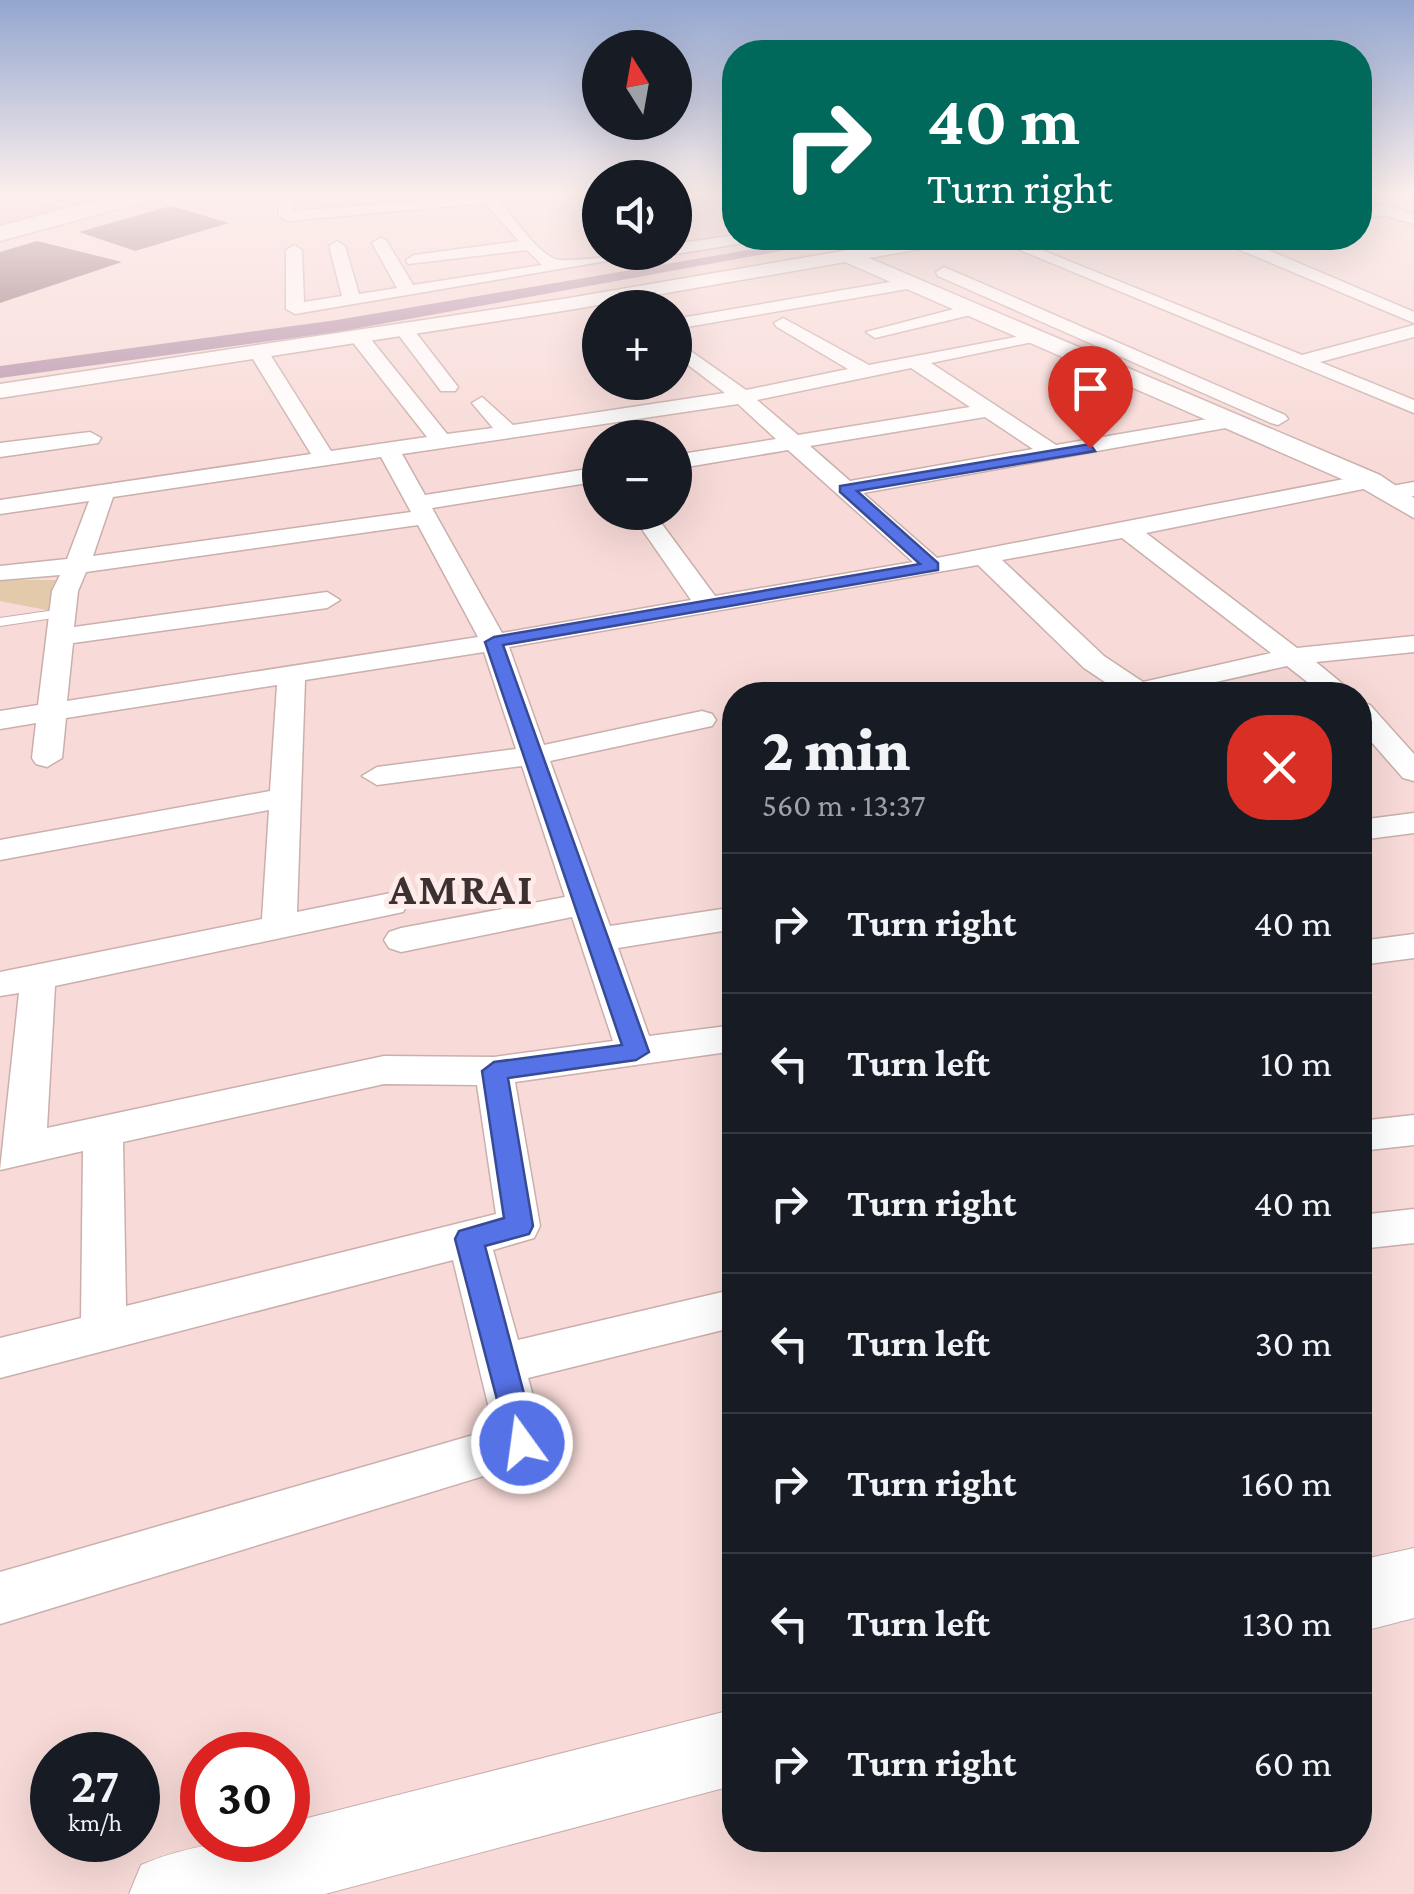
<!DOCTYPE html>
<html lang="en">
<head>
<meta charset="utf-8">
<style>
	:root { --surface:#171b24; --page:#20242c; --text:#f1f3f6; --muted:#9ea1a6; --line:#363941 }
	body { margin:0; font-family:"Crimson Pro",serif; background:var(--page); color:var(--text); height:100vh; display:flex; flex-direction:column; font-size:38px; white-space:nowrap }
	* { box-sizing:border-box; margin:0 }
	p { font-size:32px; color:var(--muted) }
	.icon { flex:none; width:55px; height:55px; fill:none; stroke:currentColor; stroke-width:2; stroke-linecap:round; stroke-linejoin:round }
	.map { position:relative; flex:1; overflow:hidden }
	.panel { position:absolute; left:722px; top:682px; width:650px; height:1170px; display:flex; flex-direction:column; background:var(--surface); border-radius:40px; box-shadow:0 10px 40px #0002 }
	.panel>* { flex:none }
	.top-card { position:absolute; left:722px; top:40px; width:650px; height:210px; border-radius:40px; box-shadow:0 10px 40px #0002; background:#00695c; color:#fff; overflow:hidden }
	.needle { width:65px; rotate:349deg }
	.controls { position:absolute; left:582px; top:30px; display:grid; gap:20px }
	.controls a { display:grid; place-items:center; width:110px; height:110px; border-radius:50%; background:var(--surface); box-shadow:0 10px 40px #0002; font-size:50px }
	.speed { position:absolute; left:30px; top:1732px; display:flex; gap:20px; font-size:50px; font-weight:700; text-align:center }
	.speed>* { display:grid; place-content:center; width:130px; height:130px; border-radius:50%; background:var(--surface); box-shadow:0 10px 40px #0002; line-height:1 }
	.speed small { font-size:25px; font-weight:400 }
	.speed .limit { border:15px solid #d22; background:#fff; color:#111 }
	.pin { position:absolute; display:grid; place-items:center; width:85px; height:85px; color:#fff; margin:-102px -42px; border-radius:50% 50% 50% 0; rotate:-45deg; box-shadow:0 0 10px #0007 }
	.pin .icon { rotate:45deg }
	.me { position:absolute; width:110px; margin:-55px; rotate:346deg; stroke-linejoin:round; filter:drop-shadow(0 0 8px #0008) }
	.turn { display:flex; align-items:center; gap:35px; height:210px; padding:0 40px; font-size:45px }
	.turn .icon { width:130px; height:130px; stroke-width:2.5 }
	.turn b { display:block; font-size:70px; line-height:85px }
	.round { display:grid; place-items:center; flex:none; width:105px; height:105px; border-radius:40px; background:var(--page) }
	.summary { display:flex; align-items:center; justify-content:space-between; height:170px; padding:0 40px }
	h1 { font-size:60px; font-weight:800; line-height:75px }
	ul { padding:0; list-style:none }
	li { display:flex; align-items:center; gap:30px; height:140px; padding:0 40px; border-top:2px solid var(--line) }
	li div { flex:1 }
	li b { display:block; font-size:38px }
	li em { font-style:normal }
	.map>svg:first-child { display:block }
	.built { fill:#efcbc7 }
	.green { fill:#e3caab }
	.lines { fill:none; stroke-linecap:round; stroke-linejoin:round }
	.canal { fill:#b591a9; fill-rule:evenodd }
	.building { fill:#8d656f }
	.service-casing { stroke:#caafac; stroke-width:2 }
	.minor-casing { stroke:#caafac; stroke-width:3 }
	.tertiary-casing { stroke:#caafac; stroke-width:3 }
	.secondary-casing { stroke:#caafac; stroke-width:2 }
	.primary-casing { stroke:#caafac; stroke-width:3 }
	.service { fill:#fff; fill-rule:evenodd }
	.minor { fill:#fff; fill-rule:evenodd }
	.tertiary { fill:#fff; fill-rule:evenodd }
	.secondary { fill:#fff; fill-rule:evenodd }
	.primary { fill:#fff; fill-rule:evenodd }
	.route { fill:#5572e7; stroke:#374a96; stroke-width:2.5 }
	.labels { text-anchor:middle; stroke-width:10; stroke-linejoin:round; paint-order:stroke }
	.district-label { font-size:45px; font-weight:bold; letter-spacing:2.5px; fill:#3c3130; stroke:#fdecea }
</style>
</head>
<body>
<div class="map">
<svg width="1414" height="1894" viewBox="0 0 1414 1894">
	<rect width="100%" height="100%" fill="#f8dbd8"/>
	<path class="built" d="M0 195H110L0 224Z"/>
	<path class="green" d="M0 580H62V613L0 601Z"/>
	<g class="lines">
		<path class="canal" d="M819 238H852L337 332 0 378V366L337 320Z"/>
	</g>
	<g class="building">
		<path d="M171 206 229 223 135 251 79 232Z"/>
		<path d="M37 241 122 262 0 303V252Z"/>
	</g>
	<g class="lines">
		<defs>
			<g id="service">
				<path d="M16 195H30L90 210 86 212Z"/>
				<path d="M62 609 67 610V616L0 626V618Z"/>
			</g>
			<g id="minor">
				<path d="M279 195H293L294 211 495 195C511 213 533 249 555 259 567 264 638 252 659 252L295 314 286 309V250L294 245 302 250 304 302 342 296 329 246 337 241 345 246 359 294 397 288 372 243 380 238 386 240 413 285 542 265 527 250 408 264 406 260 414 255 519 241 485 203 287 221 279 216Z"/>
				<path d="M1385 205 1414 214V224L1384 215 1360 219V209Z"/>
				<path d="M735 235 752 238 744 243 675 254 669 252H675V244Z"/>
				<path d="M991 238H1012L1302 355 1414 325V337L1320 362 1414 400V413Z"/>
				<path d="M1240 238 1414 312V323L1214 239Z"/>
				<path d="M944 267 1285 415 1288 419 1278 425 1271 423 938 276 936 272Z"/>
				<path d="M913 278 922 283 919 287 675 329V319Z"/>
				<path d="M610 291 634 308H613L601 296Z"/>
				<path d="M973 304 979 305V313L875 338 866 332Z"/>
				<path d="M783 318 869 365 1042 332V340L931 363 1056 445 1231 415 1241 421 1231 427 863 493 937 558 1370 474 1378 476V486L1146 533 1297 648 1414 636V652L1316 662 1356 695H1324L1287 666 1158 695H1106L1114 688 1084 668 978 565 509 647 544 745 702 711 712 714 716 720 712 726 550 761 610 926 735 907V929L618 948 649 1036 735 1025V1051L515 1082 540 1226 534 1238 493 1250 518 1340 735 1289V1327L528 1378 546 1443 539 1459 0 1624V1572L494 1429 453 1260 0 1378V1338L81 1318 83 1151 0 1170 19 993 0 996V972L262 919 269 810 0 860V840L270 791 277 685 66 718 62 758 47 767 36 764 32 758 36 723 0 729V711L38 705 52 591 60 575 0 580V566L67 559 89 501 0 514V500L311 454 248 351 258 345 268 351 331 451 427 437 351 340V332H365L447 434 493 428 472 403 482 397 513 425 725 393 675 355V340L746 390 848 369 777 327 774 323ZM911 368 970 407 798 435 757 400ZM738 404 776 439 675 455V469L788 450 913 562 715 596 653 512H630L691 600 502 633 432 508 600 481V467L425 495 402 454ZM985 417 1033 449 850 481 810 446ZM381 457 411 512 93 556 113 497ZM418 525 478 637 67 701 73 643 327 608 340 600 327 592 74 627 78 591 86 572ZM1122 538 1271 653 1143 682 1104 656 1002 560ZM484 652 516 749 377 767 362 776 377 785 522 766 565 897 401 928 389 932 384 940 389 948 401 952 572 917 613 1041 494 1057 384 1056 47 1128 55 986 403 912 408 904 403 896 391 893 297 912 305 680ZM384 1084 477 1085 496 1214 126 1306 123 1142Z"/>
				<path d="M396 325H410L458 387 455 391H441L394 329Z"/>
				<path d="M90 432 101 438 98 443 0 457V443Z"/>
				<path d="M1414 482V496L1388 500 1377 493 1380 488Z"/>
				<path d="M1360 702 1370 705 1414 754V781L1403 778 1360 729Z"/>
				<path d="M1414 813V833L1360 840V820Z"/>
				<path d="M1414 934V958L1360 965V941Z"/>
				<path d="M1414 1115V1145L1360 1151V1121Z"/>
				<path d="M1414 1209V1243L1360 1249V1215Z"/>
			</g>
			<path id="tertiary" d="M918 238H959L949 244 869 258 1380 475 1414 498V518L1360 487 845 262 569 310 0 398V384L569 298Z"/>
			<g id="secondary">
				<path d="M1414 1548V1618L1360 1632V1560Z"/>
				<path d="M735 1709V1785L325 1894H129L141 1865C191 1844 234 1840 288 1840V1823Z"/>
			</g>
			<path id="primary" d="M116 195H155L151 200 0 241V226Z"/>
		</defs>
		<use href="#service" class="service-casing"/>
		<use href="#minor" class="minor-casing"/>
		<use href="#tertiary" class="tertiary-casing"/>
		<use href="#secondary" class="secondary-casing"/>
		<use href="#primary" class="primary-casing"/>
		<use href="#service" class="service"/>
		<use href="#minor" class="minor"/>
		<use href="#tertiary" class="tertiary"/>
		<use href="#secondary" class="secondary"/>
		<use href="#primary" class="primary"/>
	</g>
	<linearGradient id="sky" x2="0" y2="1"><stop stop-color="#93a6cf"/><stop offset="0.42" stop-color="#fcefed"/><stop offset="1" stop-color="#fcefed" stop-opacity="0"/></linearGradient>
	<rect width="1414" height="460" fill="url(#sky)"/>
	<path class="route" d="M1090 444 1095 451 857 491 938 563V570L503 645 649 1052 636 1060 508 1078 533 1226 529 1234 485 1246 537 1443 533 1453 522 1458 511 1453 455 1239 459 1231 504 1218 482 1071 494 1062 622 1045 485 642 494 637 920 564 840 492V486Z"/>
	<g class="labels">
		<g class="district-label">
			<text x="462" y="904">AMRAI</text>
		</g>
	</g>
</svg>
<div class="controls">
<a><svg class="needle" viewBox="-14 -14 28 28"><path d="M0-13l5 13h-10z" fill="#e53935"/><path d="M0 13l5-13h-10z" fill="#9ea1a6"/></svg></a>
<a><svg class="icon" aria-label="sound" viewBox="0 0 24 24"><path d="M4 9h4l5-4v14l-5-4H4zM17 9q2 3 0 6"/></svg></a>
<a>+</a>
<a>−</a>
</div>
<div class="speed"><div>27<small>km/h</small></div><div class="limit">30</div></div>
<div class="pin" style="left:1090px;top:448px;background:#d93025"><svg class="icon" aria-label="arrive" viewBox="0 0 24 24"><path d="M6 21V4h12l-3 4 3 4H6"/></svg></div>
<svg class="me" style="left:522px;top:1443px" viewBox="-20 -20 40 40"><circle r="17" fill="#5572e7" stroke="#fff" stroke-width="3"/><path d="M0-11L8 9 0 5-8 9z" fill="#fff"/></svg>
<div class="top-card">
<div class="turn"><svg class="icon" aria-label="right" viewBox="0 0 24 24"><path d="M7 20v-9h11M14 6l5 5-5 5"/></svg><div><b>40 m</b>Turn right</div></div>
</div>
<section class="panel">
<div class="summary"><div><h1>2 min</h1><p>560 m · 13:37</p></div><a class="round" style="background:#d93025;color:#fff"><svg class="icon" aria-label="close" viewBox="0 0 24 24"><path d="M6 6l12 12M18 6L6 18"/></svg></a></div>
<ul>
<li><svg class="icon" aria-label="right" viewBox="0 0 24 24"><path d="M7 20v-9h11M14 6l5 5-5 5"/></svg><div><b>Turn right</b></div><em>40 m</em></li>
<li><svg class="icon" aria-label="left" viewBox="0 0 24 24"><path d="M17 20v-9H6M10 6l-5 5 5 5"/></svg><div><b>Turn left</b></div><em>10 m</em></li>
<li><svg class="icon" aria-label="right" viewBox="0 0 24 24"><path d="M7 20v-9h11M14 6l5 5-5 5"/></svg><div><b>Turn right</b></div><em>40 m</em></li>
<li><svg class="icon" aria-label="left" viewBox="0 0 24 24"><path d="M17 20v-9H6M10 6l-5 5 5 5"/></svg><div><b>Turn left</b></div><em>30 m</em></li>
<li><svg class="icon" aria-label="right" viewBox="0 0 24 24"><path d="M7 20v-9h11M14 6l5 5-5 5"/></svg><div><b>Turn right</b></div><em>160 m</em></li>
<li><svg class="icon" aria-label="left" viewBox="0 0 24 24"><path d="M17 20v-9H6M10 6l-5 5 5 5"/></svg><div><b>Turn left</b></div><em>130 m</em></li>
<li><svg class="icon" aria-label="right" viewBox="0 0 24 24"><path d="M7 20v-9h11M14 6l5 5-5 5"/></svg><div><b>Turn right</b></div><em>60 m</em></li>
</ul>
</section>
</div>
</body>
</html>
